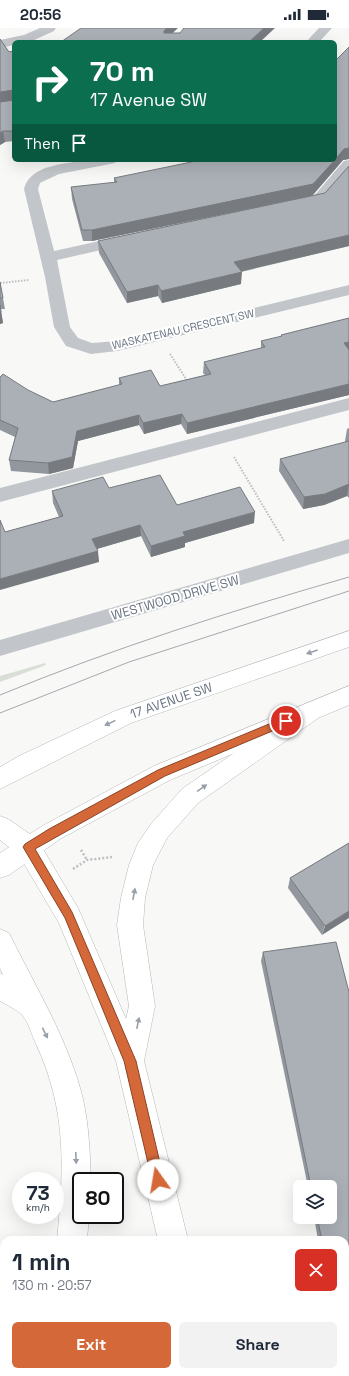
<!DOCTYPE html>
<html lang="en">
<head>
<meta charset="utf-8">
<style>
	:root { --surface:#fff; --page:#f2f2f3; --text:#1f2937; --muted:#747a83; --accent:#d46839 }
	body { margin:0; font-family:"Space Grotesk",sans-serif; background:var(--page); color:var(--text); height:100vh; display:flex; flex-direction:column; font-size:15px; white-space:nowrap }
	* { box-sizing:border-box; margin:0 }
	p { font-size:13px; color:var(--muted) }
	.icon { flex:none; width:22px; height:22px; fill:none; stroke:currentColor; stroke-width:2; stroke-linecap:round; stroke-linejoin:round }
	.map { position:relative; flex:1; overflow:hidden }
	.panel { position:absolute; left:0px; top:1208px; width:349px; height:140px; display:flex; flex-direction:column; background:var(--surface); border-radius:12px 12px 0 0; box-shadow:0 4px 16px #0002 }
	.panel>* { flex:none }
	.banner { position:absolute; left:12px; top:12px; width:325px; height:122px; border-radius:6px; box-shadow:0 4px 16px #0002; background:#0b6e4f; color:#fff; overflow:hidden }
	.buttons { position:absolute; left:293px; top:1152px; display:grid; gap:8px }
	.buttons a { display:grid; place-items:center; width:44px; height:44px; border-radius:6px; background:var(--surface); box-shadow:0 4px 16px #0002; font-size:20px }
	.speed { position:absolute; left:12px; top:1144px; display:flex; gap:8px; font-size:20px; font-weight:700; text-align:center }
	.speed>* { display:grid; place-content:center; width:52px; height:52px; border-radius:50%; background:var(--surface); box-shadow:0 4px 16px #0002; line-height:1 }
	.speed small { font-size:10px; font-weight:400 }
	.speed .limit { border:2px solid #111; border-radius:6px; background:#fff; color:#111 }
	.pin { position:absolute; display:grid; place-items:center; width:34px; height:34px; color:#fff; margin:-17px; border:2px solid #fff; border-radius:50%; box-shadow:0 1px 4px #0007 }
	.me { position:absolute; width:44px; margin:-22px; rotate:347deg; stroke-linejoin:round; filter:drop-shadow(0 0 3px #0008) }
	.turn { display:flex; align-items:center; gap:14px; height:84px; padding:0 12px; font-size:18px }
	.turn .icon { width:52px; height:52px; stroke-width:2.5 }
	.turn b { display:block; font-size:28px; line-height:34px }
	.then { display:flex; align-items:center; height:38px; padding:0 12px; background:#0003; gap:8px; font-size:15px }
	.round { display:grid; place-items:center; flex:none; width:42px; height:42px; border-radius:6px; background:var(--page) }
	.overview { display:flex; align-items:center; justify-content:space-between; height:68px; padding:0 12px }
	h1 { font-size:24px; font-weight:800; line-height:30px }
	.primary-button { display:flex; gap:8px; margin-top:auto; padding:8px 12px }
	.primary-button a { flex:1; height:46px; border-radius:6px; background:var(--accent); color:#fff; font-size:16px; font-weight:800; line-height:46px; text-align:center }
	.primary-button a+a { background:var(--page); color:var(--text) }
	.status { display:flex; justify-content:space-between; align-items:center; height:28px; padding:0 20px; background:var(--surface); direction:ltr }
	.status svg { height:11px; fill:currentColor }
	.map>svg:first-child { display:block }
	.green { fill:#d9ded7 }
	.lines { fill:none; stroke-linecap:round; stroke-linejoin:round }
	.major-casing { stroke:#b6b9bd; stroke-width:1 }
	.highway-casing { stroke:#b5b8bb; stroke-width:1 }
	.path-far1 { stroke:#bcbec1; stroke-width:2; stroke-dasharray:1.5 1.5; stroke-linecap:butt }
	.path { stroke:#bcbec1; stroke-width:2.5; stroke-dasharray:2 2; stroke-linecap:butt }
	.minor { fill:#c2c5c9; fill-rule:evenodd }
	.major { fill:#fff; fill-rule:evenodd }
	.highway { fill:#fff; fill-rule:evenodd }
	.tram { stroke:#a4a8ae; stroke-width:1 }
	.wall { fill:#92979d }
	.shaded-wall { fill:#777b7f }
	.building { fill:#aab0b6; stroke:#777b7f }
	.oneway { fill:#979fa9 }
	.route { fill:#d46839; stroke:#8a4425 }
	.labels { text-anchor:middle; stroke-width:4; stroke-linejoin:round; paint-order:stroke }
	.far-street-label { font-size:11px; fill:#6a7684; stroke:#fff }
	.street-label { font-size:13px; fill:#6a7684; stroke:#fff }
</style>
</head>
<body>
<div class="status"><b>20:56</b><svg viewBox="0 0 49 12"><path d="M0 12V9h3v3zM5 12V6h3v6zM10 12V3h3v9zM15 12V0h3v12zM26 1h20v11H26zM47 4h2v5h-2z"/></svg></div>
<div class="map">
<svg width="349" height="1348" viewBox="0 0 349 1348">
	<rect width="100%" height="100%" fill="#f8f8f6"/>
	<path class="green" d="M45 635 46 637 0 654V648Z"/>
	<g class="lines">
		<defs>
			<g id="major">
				<path d="M349 603V619L131 695 0 761V739L19 728 115 683Z"/>
				<path d="M349 658V677L170 752 60 811 9 847 0 850V825L44 797 154 738Z"/>
			</g>
			<g id="highway">
				<path d="M313 673 321 676 324 682 321 688 198 775 167 810 153 837 145 870 143 897 155 978 144 1033 188 1212H158L116 1033 59 895 19 827 0 812V788L8 791 37 811 78 880 126 991 129 978 117 897 121 870 129 837 138 815 151 796 182 761 305 676Z"/>
				<path d="M0 901 9 905C35 958 69 1013 83 1071 89 1098 90 1126 91 1153H81V1187H89L87 1212H57C64 1141 67 1082 36 1016 32 1008 29 995 23 988 18 982 7 977 0 973V945L3 947 0 940Z"/>
				<path d="M10 1344H42L40 1348H8Z"/>
				<path d="M189 1344H221L222 1348H190Z"/>
			</g>
		</defs>
		<use href="#major" class="major-casing"/>
		<use href="#highway" class="highway-casing"/>
		<g class="path-far1">
			<path d="M0 255 29 252"/>
			<path d="M170 326 188 354"/>
			<path d="M234 429 284 513"/>
		</g>
		<g class="path">
			<path d="M81 822 87 832"/>
			<path d="M73 841 87 832 112 829"/>
		</g>
		<g class="minor">
			<path d="M40 0H56L54 3 32 13 14 14V17L0 20V12L24 7Z"/>
			<path d="M319 0H332L319 14H306Z"/>
			<path d="M87 132H117L115 135 110 136 59 146 40 155 38 161 54 223 127 207 132 209 135 212 132 215 57 232 70 299 78 310 92 315 117 313 349 257V267L117 323 91 326 66 318 54 299 45 249 24 161C30 136 66 136 87 132Z"/>
			<path d="M349 132V145L323 175 298 180 293 179 291 176 293 173 313 169 344 133Z"/>
			<path d="M349 370V382L0 474V460Z"/>
			<path d="M349 511V525L0 628V612Z"/>
		</g>
		<use href="#major" class="major"/>
		<use href="#highway" class="highway"/>
		<g class="tram">
			<path d="M0 667C114 620 231 583 349 549"/>
			<path d="M0 685 129 634 349 563"/>
		</g>
	</g>
	<g class="wall">
		<path d="M0 11 9 24 14 23V113L5 114 0 117Z"/>
		<path d="M349 19V131L343 132 312 168 92 213H83L72 171 71 159 114 155V150L335 132Z"/>
		<path d="M349 138V218L241 244V256L162 275 158 268 127 275 99 225 98 213 325 165Z"/>
		<path d="M0 254 5 281H1L3 295 0 296Z"/>
		<path d="M349 290V367L187 406 181 396 144 406 139 397 78 413 73 440 49 446 11 443 9 432 15 409 0 402V349L53 374 119 357V350L160 358 205 347 203 345 204 334 261 320V313L281 309V307Z"/>
		<path d="M349 400V470L347 468 324 477 303 481 279 443 280 431 345 414V413L347 401Z"/>
		<path d="M109 460 177 477 254 495 185 515V519L151 529 141 508 97 521 99 534 5 504 59 489 53 475 52 463Z"/>
		<path d="M349 815 322 907 288 860 290 850Z"/>
		<path d="M263 924 349 964V1348H346L345 1342V1212H318L314 1189H330V1159H308L261 933Z"/>
	</g>
	<g class="shaded-wall">
		<path d="M167 0H178L164 13V3Z"/>
		<path d="M264 0H275L260 14H249Z"/>
		<path d="M14 62V73L0 75V64Z"/>
		<path d="M3 103 5 114 0 117V105Z"/>
		<path d="M349 120V131L343 132 312 168 92 213V202L344 121Z"/>
		<path d="M349 207V218L234 245V234Z"/>
		<path d="M242 244 241 256 162 275 161 263Z"/>
		<path d="M158 257V268L127 275V264Z"/>
		<path d="M1 284 3 295 0 296V285Z"/>
		<path d="M349 314V325L344 315Z"/>
		<path d="M349 356V367L187 406V395Z"/>
		<path d="M182 386 181 396 144 406 143 395Z"/>
		<path d="M139 387V397L78 413 73 440 49 446 48 435 77 403Z"/>
		<path d="M349 456 347 468 324 477 303 481 304 469Z"/>
		<path d="M255 484 254 495 185 515V519L151 529V518L183 504Z"/>
		<path d="M140 497 141 508 93 522 92 511Z"/>
		<path d="M98 523 99 534 0 562V551Z"/>
		<path d="M349 883V890L322 907 325 898Z"/>
	</g>
	<g class="building">
		<path d="M81 0H167L164 3V5H180L184 0H264L249 14H59H61Z"/>
		<path d="M0 11 9 24 14 23V103H3L0 105V74L14 72V62L0 64Z"/>
		<path d="M349 19V120L344 121 335 132V33Z"/>
		<path d="M201 132H335L313 156 92 202H82L71 159 117 154 114 150Z"/>
		<path d="M349 138V207L234 234 242 244 161 263 158 257 127 264 98 213 325 165Z"/>
		<path d="M0 254 3 270H0Z"/>
		<path d="M0 277 1 284 0 285Z"/>
		<path d="M349 290V314L344 315 349 322V356L187 395 182 386 143 395 139 387 77 403 72 429 48 435 9 432 18 400 0 392V349L3 346 28 362 53 374 122 356 119 350 151 342 160 358 211 346 204 334 265 319 261 313 282 308 281 307Z"/>
		<path d="M349 413V456L325 466 304 469 280 431Z"/>
		<path d="M160 447 177 477 240 459 255 484 183 504 185 508 151 518 140 497 92 511 98 523 0 551V492L5 504 63 488 52 463 103 449 109 460Z"/>
		<path d="M349 815V883L325 898 290 850Z"/>
		<path d="M336 914 349 964V1342L345 1322V1212H322L317 1189H330V1159H311L263 924Z"/>
	</g>
	<defs><path id="oneway-solid" d="M-6-.8H1V-3.2L6.5 0L1 3.2V.8H-6Z"/></defs>
	<g class="oneway">
		<use href="#oneway-solid" transform="translate(312 624) rotate(161)"/>
		<use href="#oneway-solid" transform="translate(110 695) rotate(154)"/>
		<use href="#oneway-solid" transform="translate(202 760) rotate(-35)"/>
		<use href="#oneway-solid" transform="translate(134 866) rotate(-79)"/>
		<use href="#oneway-solid" transform="translate(138 995) rotate(-78)"/>
		<use href="#oneway-solid" transform="translate(45 1005) rotate(64)"/>
		<use href="#oneway-solid" transform="translate(76 1130) rotate(88)"/>
	</g>
	<path class="route" d="M286 689 290 693 289 696 165 748 35 821 72 884 136 1033 164 1152 163 1156 158 1158 154 1156 152 1152 124 1033 65 890 23 819 25 816 49 801 158 742Z"/>
	<g class="labels">
		<g class="far-street-label">
			<text transform="translate(183 301) rotate(-13)" y="4">WASKATENAU CRESCENT SW</text>
		</g>
		<g class="street-label">
			<text transform="translate(175 569) rotate(-16)" y="5">WESTWOOD DRIVE SW</text>
			<text transform="translate(171 672) rotate(-19)" y="5">17 AVENUE SW</text>
		</g>
	</g>
</svg>
<div class="buttons">
<a><svg class="icon" aria-label="layers" viewBox="0 0 24 24"><path d="M12 4l9 5-9 5-9-5zM3 14l9 5 9-5"/></svg></a>
</div>
<div class="speed"><div>73<small>km/h</small></div><div class="limit">80</div></div>
<div class="pin" style="left:286px;top:693px;background:#d93025"><svg class="icon" aria-label="arrive" viewBox="0 0 24 24"><path d="M6 21V4h12l-3 4 3 4H6"/></svg></div>
<svg class="me" style="left:158px;top:1152px" viewBox="-20 -20 40 40"><circle r="19" fill="#fff"/><path d="M0-13L10 11 0 6-10 11z" fill="#d46839"/></svg>
<div class="banner">
<div class="turn"><svg class="icon" aria-label="right" viewBox="0 0 24 24"><path d="M7 20v-9h11M14 6l5 5-5 5"/></svg><div><b>70 m</b>17 Avenue SW</div></div>
<div class="then">Then<svg class="icon" aria-label="arrive" viewBox="0 0 24 24"><path d="M6 21V4h12l-3 4 3 4H6"/></svg></div>
</div>
<section class="panel">
<div class="overview"><div><h1>1 min</h1><p>130 m · 20:57</p></div><a class="round" style="background:#d93025;color:#fff"><svg class="icon" aria-label="close" viewBox="0 0 24 24"><path d="M6 6l12 12M18 6L6 18"/></svg></a></div>
<div class="primary-button"><a>Exit</a><a>Share</a></div>
</section>
</div>
</body>
</html>
